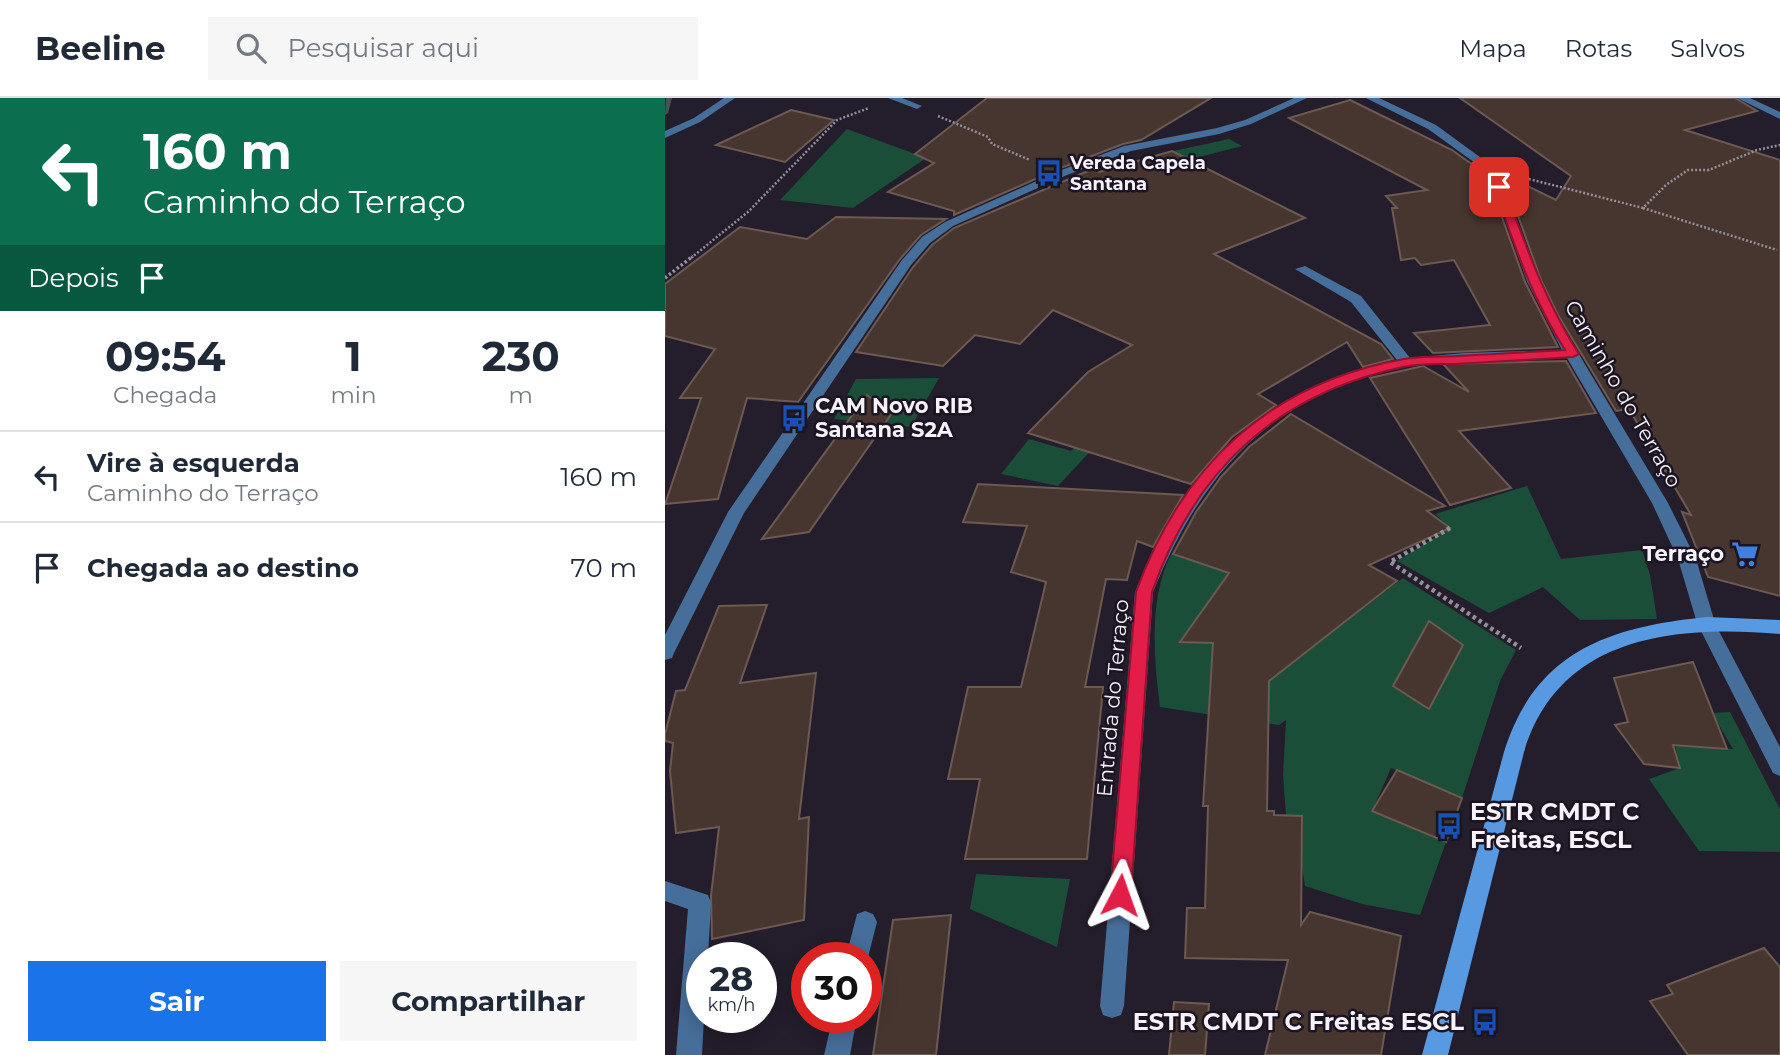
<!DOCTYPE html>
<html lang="pt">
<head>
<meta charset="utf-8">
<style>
	:root { --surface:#fff; --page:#f6f6f7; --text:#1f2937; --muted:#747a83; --line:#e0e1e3; --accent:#1a73e8 }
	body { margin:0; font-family:Montserrat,sans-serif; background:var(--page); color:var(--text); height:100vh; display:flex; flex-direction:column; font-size:26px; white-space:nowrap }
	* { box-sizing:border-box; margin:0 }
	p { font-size:23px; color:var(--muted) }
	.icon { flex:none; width:38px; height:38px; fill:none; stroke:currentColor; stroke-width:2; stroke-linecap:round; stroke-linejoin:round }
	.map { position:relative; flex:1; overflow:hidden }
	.sheet { display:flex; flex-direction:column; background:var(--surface); width:665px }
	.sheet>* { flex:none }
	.top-card { background:#0b6e4f; color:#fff; overflow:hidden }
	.speed { position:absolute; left:21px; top:844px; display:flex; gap:14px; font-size:35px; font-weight:700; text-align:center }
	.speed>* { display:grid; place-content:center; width:91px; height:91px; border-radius:50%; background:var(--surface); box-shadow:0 4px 18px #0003; line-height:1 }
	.speed small { font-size:18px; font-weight:400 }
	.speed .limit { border:10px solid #d22; background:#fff; color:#111 }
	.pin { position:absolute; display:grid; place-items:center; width:60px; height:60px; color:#fff; margin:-30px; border-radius:14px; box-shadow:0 4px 10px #0006 }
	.me { position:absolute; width:77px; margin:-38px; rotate:4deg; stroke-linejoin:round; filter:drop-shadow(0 0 5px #0008) }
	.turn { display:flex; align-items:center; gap:24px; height:147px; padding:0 28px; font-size:32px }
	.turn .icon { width:91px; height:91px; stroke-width:2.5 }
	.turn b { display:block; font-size:49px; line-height:60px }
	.then { display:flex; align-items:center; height:66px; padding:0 28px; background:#0003; gap:14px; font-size:26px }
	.eta { display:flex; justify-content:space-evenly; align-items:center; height:119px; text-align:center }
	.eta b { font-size:42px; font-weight:700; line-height:49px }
	.primary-button { display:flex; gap:14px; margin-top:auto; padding:14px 28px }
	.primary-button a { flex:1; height:80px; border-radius:0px; background:var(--accent); color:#fff; font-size:28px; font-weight:700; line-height:80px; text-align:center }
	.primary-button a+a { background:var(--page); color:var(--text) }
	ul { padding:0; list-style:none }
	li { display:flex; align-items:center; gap:21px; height:91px; padding:0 28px; border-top:2px solid var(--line) }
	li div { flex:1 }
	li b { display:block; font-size:26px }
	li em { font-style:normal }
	header { display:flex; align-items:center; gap:42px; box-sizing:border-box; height:98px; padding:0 35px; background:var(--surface); border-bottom:2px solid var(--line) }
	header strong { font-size:33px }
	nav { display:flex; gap:38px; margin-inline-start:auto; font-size:24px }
	.search { width:490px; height:63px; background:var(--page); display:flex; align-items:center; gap:18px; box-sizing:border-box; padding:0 24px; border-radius:0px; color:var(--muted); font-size:26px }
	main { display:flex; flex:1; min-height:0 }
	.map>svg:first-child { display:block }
	.green { fill:#1a4e38 }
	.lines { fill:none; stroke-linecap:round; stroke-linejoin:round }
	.stream { fill:#4a5154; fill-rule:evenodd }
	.building { fill:#47362f; stroke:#6c5952; stroke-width:2 }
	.path-far2 { stroke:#948f9b; stroke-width:2.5; stroke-dasharray:2 2; stroke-linecap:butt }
	.path-far1 { stroke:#948f9b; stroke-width:3.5; stroke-dasharray:2.5 2.5; stroke-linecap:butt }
	.path { stroke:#948f9b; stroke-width:4.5; stroke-dasharray:3.5 3.5; stroke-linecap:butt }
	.lane { fill:#466e9a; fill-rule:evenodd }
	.street { fill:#466e9a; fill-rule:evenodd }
	.secondary { fill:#589ae1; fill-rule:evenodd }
	.route { fill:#e11d48; stroke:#92132f; stroke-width:2 }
	.labels { text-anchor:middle; stroke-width:5; stroke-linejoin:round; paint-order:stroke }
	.far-poi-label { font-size:18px; font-weight:bold; fill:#f7f2fc; stroke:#1b1522; text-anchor:start }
	.street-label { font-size:21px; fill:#f7f2fc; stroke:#1b1522 }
	.poi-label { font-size:21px; font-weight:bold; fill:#f7f2fc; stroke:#1b1522; text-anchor:start }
	.near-poi-label { font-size:24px; font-weight:bold; fill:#f7f2fc; stroke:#1b1522; text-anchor:start }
</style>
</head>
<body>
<header>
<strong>Beeline</strong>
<div class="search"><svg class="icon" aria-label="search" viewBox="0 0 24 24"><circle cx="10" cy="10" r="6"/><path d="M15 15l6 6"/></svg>Pesquisar aqui</div>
<nav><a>Mapa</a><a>Rotas</a><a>Salvos</a></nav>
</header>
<main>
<section class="sheet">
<div class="top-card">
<div class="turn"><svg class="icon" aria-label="left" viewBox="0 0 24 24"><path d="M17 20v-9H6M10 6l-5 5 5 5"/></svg><div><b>160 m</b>Caminho do Terraço</div></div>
<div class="then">Depois<svg class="icon" aria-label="arrive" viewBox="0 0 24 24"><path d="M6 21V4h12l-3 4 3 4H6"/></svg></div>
</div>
<div class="eta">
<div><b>09:54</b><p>Chegada</p></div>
<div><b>1</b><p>min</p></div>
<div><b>230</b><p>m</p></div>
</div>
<ul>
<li><svg class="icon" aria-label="left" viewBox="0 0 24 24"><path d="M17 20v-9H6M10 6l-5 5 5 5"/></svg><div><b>Vire à esquerda</b><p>Caminho do Terraço</p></div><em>160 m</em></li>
<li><svg class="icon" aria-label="arrive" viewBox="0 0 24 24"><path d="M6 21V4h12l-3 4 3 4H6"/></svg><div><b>Chegada ao destino</b></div><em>70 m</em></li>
</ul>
<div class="primary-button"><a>Sair</a><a>Compartilhar</a></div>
</section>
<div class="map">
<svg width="1115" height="957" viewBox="0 0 1115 957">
	<rect width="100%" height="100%" fill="#241e2c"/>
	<g class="green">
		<path d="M182 31 261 60 188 110 115 102Z"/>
		<path d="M564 41 577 48 519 63 495 56Z"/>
		<path d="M274 280 246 329 169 321 191 281Z"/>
		<path d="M461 297 459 317 393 388 336 376 364 341 406 353Z"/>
		<path d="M862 388 896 461 977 452 985 477 992 521 915 522 878 489 824 515 732 463 785 430 770 416Z"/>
		<path d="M507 455 564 475 516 544 578 546 626 566 738 480 851 552 835 583 797 700 726 670 707 713 781 744 755 817 697 806 640 788 634 750 623 742 618 677 621 622 614 627 495 609C489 561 483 499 507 455Z"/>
		<path d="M1065 614 1115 711V754L1034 753 984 681 1015 670 1010 647 1068 651 1047 615Z"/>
		<path d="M311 776 405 781 392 849 305 811Z"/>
	</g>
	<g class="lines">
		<path class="stream" d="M1 0H7L3 15 0 17Z"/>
	</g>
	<g class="building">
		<path d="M322 0H546L476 42 458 46 393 71 289 117V113L223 94 269 65 250 56Z"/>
		<path d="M795 0H1070L1092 13 1020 32 1115 62V498L1043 479 1017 414 1026 417 964 311 951 313 893 217 876 182 838 76 891 102 906 78Z"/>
		<path d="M685 2 787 52 822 77 860 184 893 249 768 255 749 235 825 227 789 162 756 167 750 160 736 162 727 110H732L721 98 762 92 624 20Z"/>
		<path d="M126 12 169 22 120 64 51 47Z"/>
		<path d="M507 53 640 120 549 156 716 246 728 261 698 269 682 244 593 296 611 307 567 339 526 386 363 335 423 274 467 247 388 212 355 246 310 237 278 268 191 254 248 169 267 147 289 130 432 69 434 74Z"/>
		<path d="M171 119 281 121 256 137 235 161 133 304 82 300 53 401 0 406 36 300H15L50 251 0 238V186L75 129 142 141Z"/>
		<path d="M901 263 931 315 794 333 846 390 785 407 705 280 758 268 804 294 778 266Z"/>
		<path d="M202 297 227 315 144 434 97 441Z"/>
		<path d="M626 316 780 408 762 413 785 430 704 467 732 483 604 583 602 713H609V717L637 718 636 827 645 814 736 838 716 957H600L623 862 520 860 522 810H540L543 708H538L548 545 515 544 564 475 508 456 531 414 556 379 584 349Z"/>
		<path d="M313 386 518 397 488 449 472 443 462 482 441 481 420 589H438L422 761H300L315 681H283L303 589H356L381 484 346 474 362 428 298 424Z"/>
		<path d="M102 507 75 585 151 575 134 721 144 719 139 822 47 841 46 798 54 729 11 735 5 673 8 645 0 643V636L11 593 20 592 54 508Z"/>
		<path d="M764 523 798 547 764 611 728 588Z"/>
		<path d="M1028 564 1062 651 1008 647 1015 670 979 666 950 627 963 624 949 580Z"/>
		<path d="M732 672 797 700 781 744 707 713Z"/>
		<path d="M286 817 271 957H208L228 822Z"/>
		<path d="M1099 850 1115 869V957H1023L985 903 1008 896 1002 887Z"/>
		<path d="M509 904 544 906 540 957H504Z"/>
	</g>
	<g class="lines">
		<g class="path-far2">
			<path d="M273 18 323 39 327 46 365 62"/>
			<path d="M860 80 978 110 1001 87 1023 72H1044L1092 52 1115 47"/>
			<path d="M978 110 1112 152"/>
			<path d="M26 160 84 113 172 22 204 10"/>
		</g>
		<path class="path-far1" d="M0 180 28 158"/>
		<path class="path" d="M785 430 725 464 856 550"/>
		<g class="lane">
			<path d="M1041 518 1047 520 1115 649V678L1108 675 1032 525 1035 520Z"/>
			<path d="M0 783 43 797 46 805 43 859H37V919H39L37 957H11L23 811 0 803Z"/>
			<path d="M200 813 208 816 212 824 201 867V859H181L192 816Z"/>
			<path d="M168 919H192L185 957H159Z"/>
		</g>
		<g class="street">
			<path d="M59 0H70L35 24 0 40V33L29 20Z"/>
			<path d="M223 0H237L257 8 252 11Z"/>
			<path d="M629 0H642L586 26 554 36 466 53 402 77 288 128 265 145 246 167 79 415 9 555 7 560 0 562V537L63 414 237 162 257 139 280 124 394 73 459 48 552 30 580 22Z"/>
			<path d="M701 0H714L771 27 834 73 874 183 891 218 1003 405 1031 461 1050 525 1047 530H1035L1032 525 1013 461 987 405 902 260C848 262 791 259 737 269 607 295 536 376 488 494L459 908 456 917 447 920 438 917 435 908 470 494C526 361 590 297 732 262L686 204 630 171 640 168 696 198 745 260 800 255 897 252 862 183 824 75 763 31Z"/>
			<path d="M1072 0H1085L1115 14V21Z"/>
		</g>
		<path class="secondary" d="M1042 519 1115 522V536C1011 527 894 537 859 654L783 957H757L839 654C871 552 945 529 1042 519Z"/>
	</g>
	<path class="route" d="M834 86 839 89C861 148 880 203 914 256L908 259C869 261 830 264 791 266 774 266 755 265 738 269 611 296 530 372 487 494L466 797 463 804 455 807 448 804 445 797 471 494C517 367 605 285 739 261 757 258 775 259 793 258 828 256 864 254 900 252 867 201 849 146 829 89Z"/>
	<defs>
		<symbol id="bus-bare" viewBox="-9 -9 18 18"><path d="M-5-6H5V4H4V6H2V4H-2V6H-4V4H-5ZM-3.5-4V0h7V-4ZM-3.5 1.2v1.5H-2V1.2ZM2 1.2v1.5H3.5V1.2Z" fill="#1a4fb4" stroke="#1b1522" stroke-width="2.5" paint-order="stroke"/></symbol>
		<symbol id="supermarket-bare" viewBox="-9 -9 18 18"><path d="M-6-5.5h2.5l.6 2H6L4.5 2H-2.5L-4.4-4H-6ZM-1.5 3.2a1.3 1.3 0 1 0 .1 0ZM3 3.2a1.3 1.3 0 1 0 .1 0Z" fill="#3f7fe0" stroke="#1b1522" stroke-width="2.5" paint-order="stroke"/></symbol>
	</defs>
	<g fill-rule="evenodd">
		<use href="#bus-bare" x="365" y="56" width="38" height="38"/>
		<use href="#bus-bare" x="110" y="301" width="38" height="38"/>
		<use href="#supermarket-bare" x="1061" y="437" width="38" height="38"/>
		<use href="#bus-bare" x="765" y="709" width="38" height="38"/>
		<use href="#bus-bare" x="801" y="905" width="38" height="38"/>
	</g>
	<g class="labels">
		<g class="far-poi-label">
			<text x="405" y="71">Vereda Capela<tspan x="405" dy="21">Santana</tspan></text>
		</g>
		<g class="street-label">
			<text transform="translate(958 296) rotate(60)" y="7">Caminho do Terraço</text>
			<text transform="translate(448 600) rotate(-85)" y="7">Entrada do Terraço</text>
		</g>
		<g class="poi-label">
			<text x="150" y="315">CAM Novo RIB<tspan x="150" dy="24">Santana S2A</tspan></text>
			<text x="1059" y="463" text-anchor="end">Terraço</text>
		</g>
		<g class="near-poi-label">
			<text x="805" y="722">ESTR CMDT C<tspan x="805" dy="28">Freitas, ESCL</tspan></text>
			<text x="799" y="932" text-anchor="end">ESTR CMDT C Freitas ESCL</text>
		</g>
	</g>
</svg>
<div class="speed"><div>28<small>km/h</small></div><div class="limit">30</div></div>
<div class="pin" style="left:834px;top:89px;background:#d93025"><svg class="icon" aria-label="arrive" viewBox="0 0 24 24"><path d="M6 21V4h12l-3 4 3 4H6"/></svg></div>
<svg class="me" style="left:455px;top:797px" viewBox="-20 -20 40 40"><path d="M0-17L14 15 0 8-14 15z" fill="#e11d48" stroke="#fff" stroke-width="4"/></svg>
</div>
</main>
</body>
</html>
